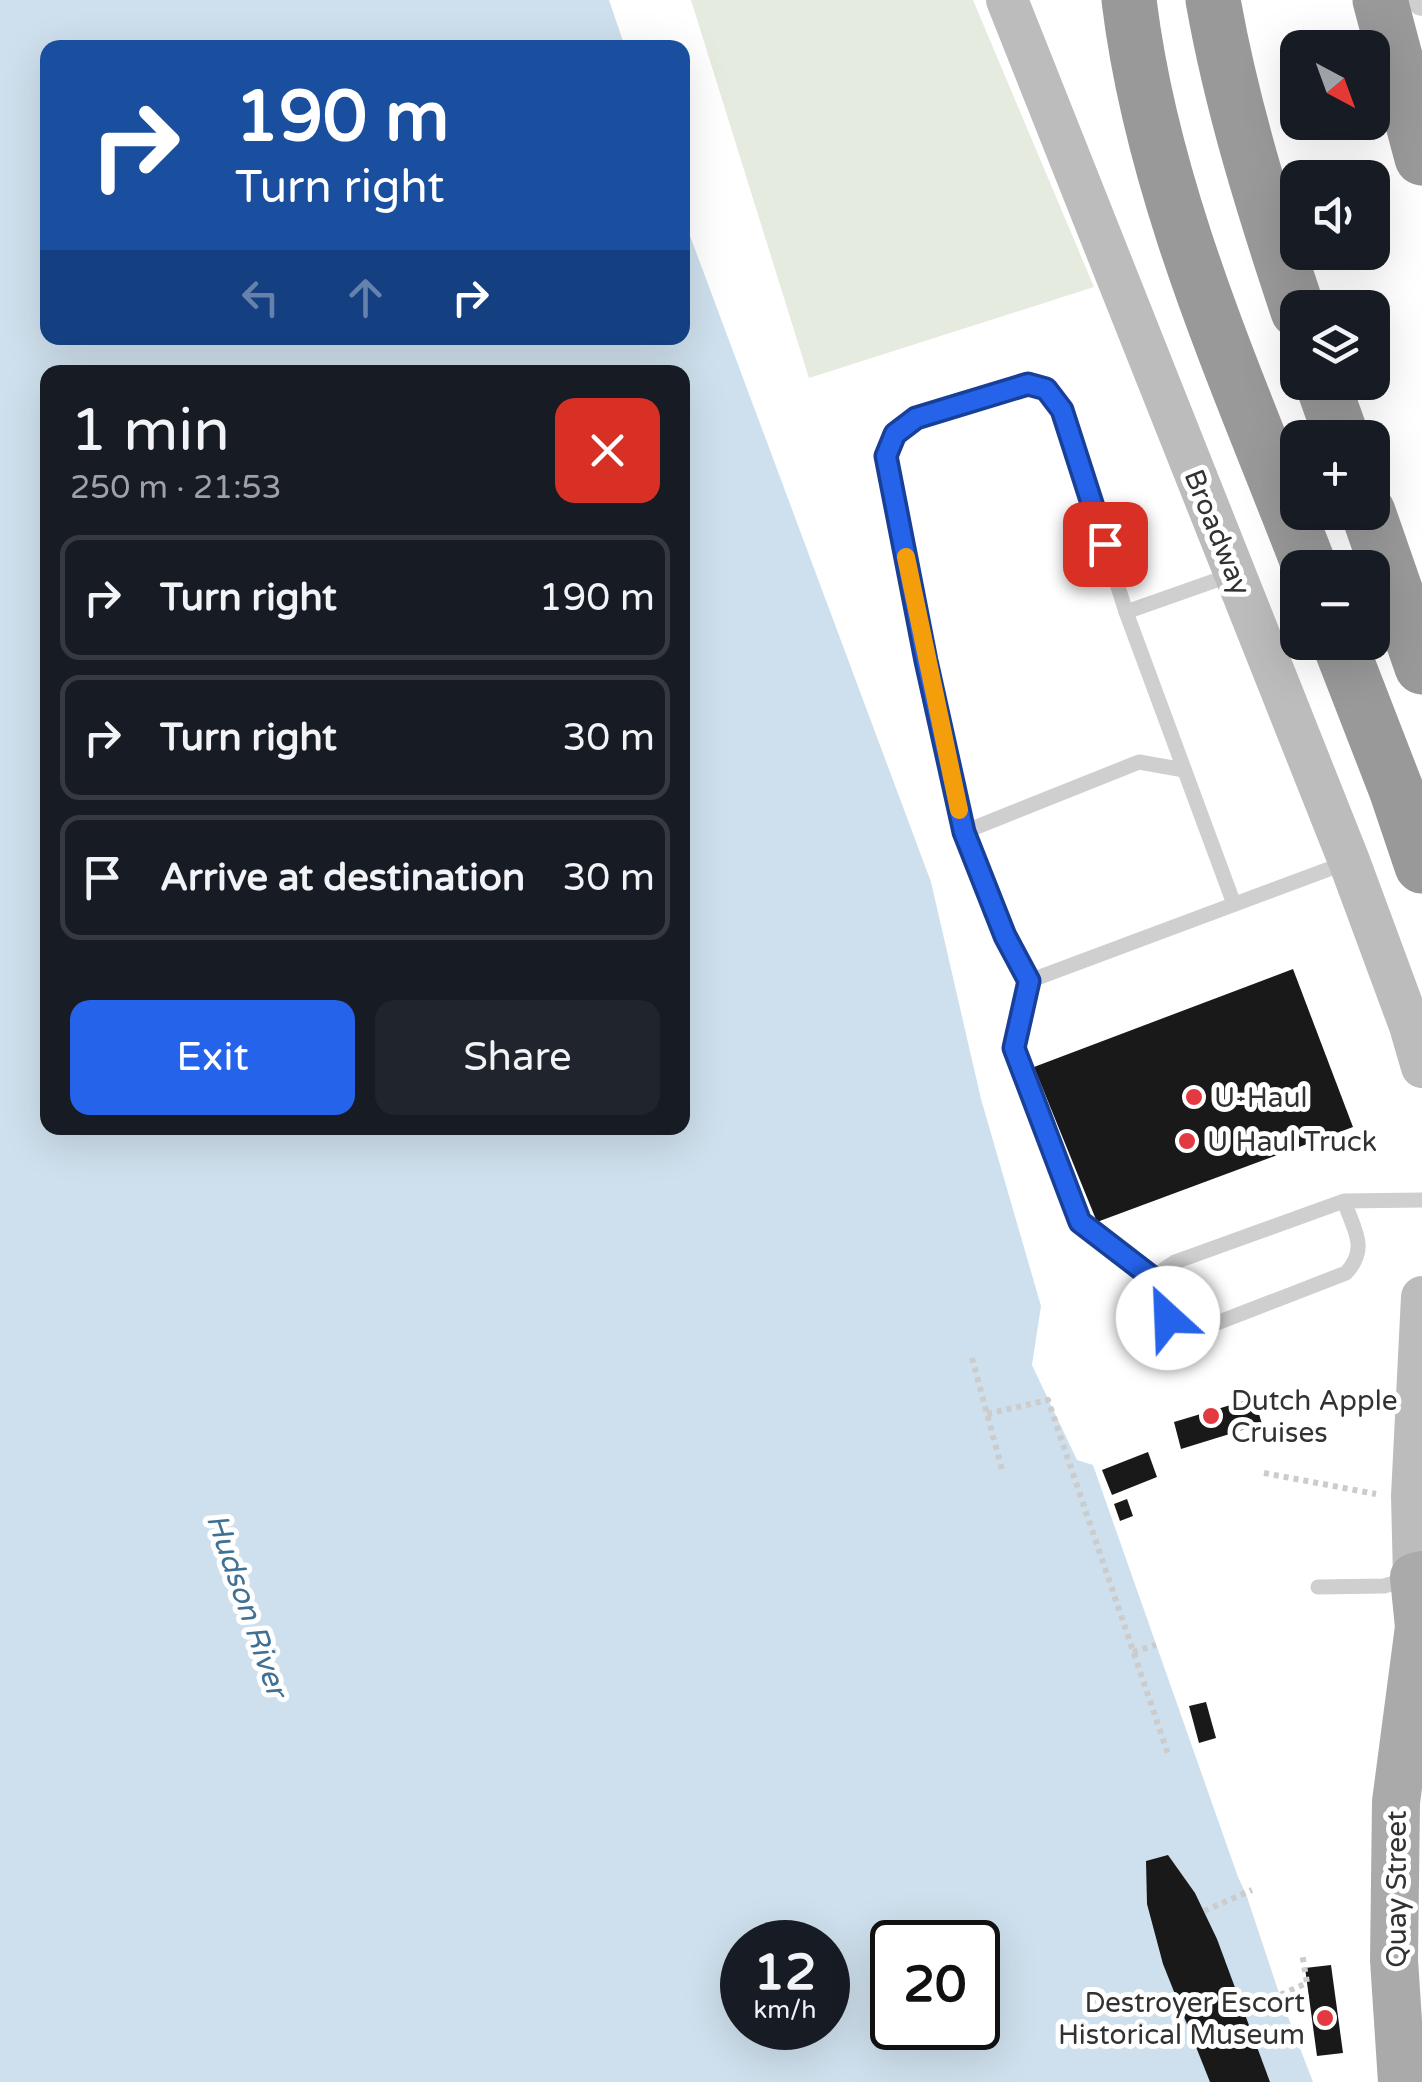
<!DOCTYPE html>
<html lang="en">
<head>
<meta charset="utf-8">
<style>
	:root { --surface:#171b24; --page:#20242c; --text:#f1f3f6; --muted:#9ea1a6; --line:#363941; --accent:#2563eb }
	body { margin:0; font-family:"Varela Round",sans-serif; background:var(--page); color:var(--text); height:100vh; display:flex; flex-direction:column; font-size:38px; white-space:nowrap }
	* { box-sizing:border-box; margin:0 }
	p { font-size:32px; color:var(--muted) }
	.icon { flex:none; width:55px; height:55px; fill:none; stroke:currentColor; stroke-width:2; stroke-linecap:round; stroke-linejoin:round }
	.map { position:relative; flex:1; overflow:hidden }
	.details { position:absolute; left:40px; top:365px; width:650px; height:770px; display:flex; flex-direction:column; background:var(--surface); border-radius:20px; box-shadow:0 10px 40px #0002 }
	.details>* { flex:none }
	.hud { position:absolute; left:40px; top:40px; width:650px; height:305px; border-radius:20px; box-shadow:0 10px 40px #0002; background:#1a4fa0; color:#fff; overflow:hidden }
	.needle { width:65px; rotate:139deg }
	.fabs { position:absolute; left:1280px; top:30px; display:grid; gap:20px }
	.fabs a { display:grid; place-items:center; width:110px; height:110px; border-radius:20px; background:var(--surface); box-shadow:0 10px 40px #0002; font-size:50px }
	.speed { position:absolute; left:720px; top:1920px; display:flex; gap:20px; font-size:50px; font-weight:700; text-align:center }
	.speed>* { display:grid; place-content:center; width:130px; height:130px; border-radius:50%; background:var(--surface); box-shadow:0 10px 40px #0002; line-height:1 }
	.speed small { font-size:25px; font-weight:400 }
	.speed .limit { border:5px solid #111; border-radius:15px; background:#fff; color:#111 }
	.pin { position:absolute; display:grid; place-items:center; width:85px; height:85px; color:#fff; margin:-42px; border-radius:20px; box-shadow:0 5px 15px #0006 }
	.me { position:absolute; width:110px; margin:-55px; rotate:335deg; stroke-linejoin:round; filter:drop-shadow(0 0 8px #0008) }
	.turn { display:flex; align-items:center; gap:35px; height:210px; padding:0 30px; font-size:45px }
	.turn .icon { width:130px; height:130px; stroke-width:2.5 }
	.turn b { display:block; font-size:70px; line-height:85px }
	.lanes { display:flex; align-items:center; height:95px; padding:0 30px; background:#0003; justify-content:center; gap:50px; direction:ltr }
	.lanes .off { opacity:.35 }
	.round { display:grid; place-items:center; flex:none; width:105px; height:105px; border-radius:20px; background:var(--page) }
	.headline { display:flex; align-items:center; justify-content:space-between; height:170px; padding:0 30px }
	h1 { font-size:60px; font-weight:600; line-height:75px }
	.cta { display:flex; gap:20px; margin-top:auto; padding:20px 30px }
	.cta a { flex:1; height:115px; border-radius:20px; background:var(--accent); color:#fff; font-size:40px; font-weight:600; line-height:115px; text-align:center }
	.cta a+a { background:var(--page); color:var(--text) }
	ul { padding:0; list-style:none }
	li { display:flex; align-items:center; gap:30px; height:125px; margin:0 20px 15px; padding:0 10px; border:5px solid var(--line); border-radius:20px }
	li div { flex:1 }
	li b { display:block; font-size:38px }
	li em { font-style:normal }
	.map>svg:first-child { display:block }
	.green { fill:#e5ebde }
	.water { fill:#cee0ed; fill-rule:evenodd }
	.building { fill:#191919 }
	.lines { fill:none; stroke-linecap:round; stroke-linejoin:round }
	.path { stroke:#ccc; stroke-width:6; stroke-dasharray:5 5; stroke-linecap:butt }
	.lane { stroke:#cfcfcf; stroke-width:15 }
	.street { stroke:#cfcfcf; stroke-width:30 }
	.secondary { stroke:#bcbcbc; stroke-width:42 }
	.primary { stroke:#aaa; stroke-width:48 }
	.highway { stroke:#999; stroke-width:55 }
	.route-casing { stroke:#184099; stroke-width:25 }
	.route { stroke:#2563eb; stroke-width:18 }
	.slow { stroke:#f59e0b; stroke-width:18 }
	.poi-dot { fill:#e33a42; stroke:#fff; stroke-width:4 }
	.labels { text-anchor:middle; stroke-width:10; stroke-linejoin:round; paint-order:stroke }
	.street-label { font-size:28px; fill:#323232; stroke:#fff }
	.poi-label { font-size:28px; fill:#323232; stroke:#fff; text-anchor:start }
	.water-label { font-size:30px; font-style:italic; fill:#407194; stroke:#fff }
</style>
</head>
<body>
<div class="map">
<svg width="1422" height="2082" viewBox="0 0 1422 2082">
	<rect width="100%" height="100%" fill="#fff"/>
	<path class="green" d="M691 0H973L1094 287 809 378Z"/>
	<path class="water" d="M0 0H609L625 47 48 48V338H682L683 217 931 882 981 1099 1041 1306 1032 1365 1077 1460 1093 1465 1238 1877 1246 1894 1280 1996 1313 2082H0ZM48 372H682V1128H48ZM742 1942H828V2028H742ZM892 1942H978V2028H892Z"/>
	<g class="building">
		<path d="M1293 969 1353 1127 1097 1222 1034 1067Z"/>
		<path d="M1254 1398 1262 1424 1181 1449 1174 1422Z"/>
		<path d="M1148 1452 1157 1477 1112 1495 1102 1470Z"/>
		<path d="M1127 1499 1133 1516 1120 1521 1114 1504Z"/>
		<path d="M1206 1702 1216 1738 1199 1743 1189 1706Z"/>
		<path d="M1168 1855 1195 1893 1217 1939 1270 2082H1210L1163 1964 1147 1904 1146 1861Z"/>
		<path d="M1331 1965 1343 2053 1317 2056 1305 1968Z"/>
	</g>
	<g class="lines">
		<g class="path">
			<path d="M972 1358 1003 1473"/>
			<path d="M987 1414 1048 1400 1169 1757"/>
			<path d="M1264 1473 1376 1494"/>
			<path d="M1133 1652 1156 1645"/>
			<path d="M1204 1911 1252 1890"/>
			<path d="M1244 2011 1307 1983 1302 1953"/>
		</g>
		<g class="lane">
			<path d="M1126 612 1234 904"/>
			<path d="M964 832 1139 762 1184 770"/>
			<path d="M1029 981 1348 862"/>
			<path d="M1344 1201C1354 1230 1369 1248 1346 1273L1191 1333 1177 1329 1168 1318 1158 1282 1163 1270 1175 1262 1344 1201 1422 1200"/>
			<path d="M1158 1282 1080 1221 1015 1048 1029 981 1005 936 964 832 926 661 886 456 895 435 916 418 1028 384 1046 389 1062 410 1126 612 1231 575"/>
			<path d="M1318 1587 1384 1586 1408 1579"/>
		</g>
		<path class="street" d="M1422 0V1"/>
		<g class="secondary">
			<path d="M1007 0 1349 861 1410 1026 1422 1067"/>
			<path d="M1414 1577 1412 1496 1422 1297"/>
		</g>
		<path class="primary" d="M1402 2082 1394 1960 1396 1802 1419 1627 1414 1577 1422 1575"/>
		<g class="highway">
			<path d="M1129 0C1153 198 1239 383 1310 568"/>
			<path d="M1213 0C1232 107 1264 209 1298 311"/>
			<path d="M1380 0 1422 158"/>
			<path d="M1322 382 1342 438"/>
			<path d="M1368 512 1422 667"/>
			<path d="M1339 642 1396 789 1422 866"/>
		</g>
	</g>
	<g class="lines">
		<defs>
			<path id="route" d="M1105 544 1062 410 1046 389 1028 384 916 418 895 434 886 456 926 661 964 832 1005 936 1029 981 1014 1048 1080 1222 1158 1282 1168 1318"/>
		</defs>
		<use href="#route" class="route-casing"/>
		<use href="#route" class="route"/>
		<path class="slow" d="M906 557 959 810"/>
	</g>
	<g class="poi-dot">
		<circle cx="1194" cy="1097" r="10"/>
		<circle cx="1187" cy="1141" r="10"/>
		<circle cx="1211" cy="1416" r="10"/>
		<circle cx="1325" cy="2018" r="10"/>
	</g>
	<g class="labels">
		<g class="street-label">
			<text transform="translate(1218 532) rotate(68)" y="10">Broadway</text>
			<text transform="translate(1396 1889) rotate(-90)" y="10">Quay Street</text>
		</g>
		<g class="poi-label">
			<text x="1214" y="1107">U-Haul</text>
			<text x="1207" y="1151">U Haul Truck</text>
			<text x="1231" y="1410">Dutch Apple<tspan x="1231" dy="32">Cruises</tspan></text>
			<text x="1305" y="2012" text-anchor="end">Destroyer Escort<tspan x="1305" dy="32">Historical Museum</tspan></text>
		</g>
		<g class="water-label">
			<text transform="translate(247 1605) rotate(71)" y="10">Hudson River</text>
		</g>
	</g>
</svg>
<div class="fabs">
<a><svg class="needle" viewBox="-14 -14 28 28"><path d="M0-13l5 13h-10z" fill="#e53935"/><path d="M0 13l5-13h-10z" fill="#9ea1a6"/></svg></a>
<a><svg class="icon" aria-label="sound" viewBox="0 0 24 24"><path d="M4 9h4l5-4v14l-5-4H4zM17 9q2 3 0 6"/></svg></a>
<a><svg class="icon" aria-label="layers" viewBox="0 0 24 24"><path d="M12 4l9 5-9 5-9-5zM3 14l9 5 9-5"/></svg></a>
<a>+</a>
<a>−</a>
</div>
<div class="speed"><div>12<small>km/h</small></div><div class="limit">20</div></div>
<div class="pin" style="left:1105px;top:544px;background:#d93025"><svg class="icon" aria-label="arrive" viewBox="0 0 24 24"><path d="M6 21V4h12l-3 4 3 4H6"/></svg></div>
<svg class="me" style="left:1168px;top:1318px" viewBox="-20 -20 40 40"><circle r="19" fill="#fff"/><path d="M0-13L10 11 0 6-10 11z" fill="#2563eb"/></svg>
<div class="hud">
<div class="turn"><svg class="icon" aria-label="right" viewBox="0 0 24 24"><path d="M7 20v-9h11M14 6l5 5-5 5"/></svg><div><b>190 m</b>Turn right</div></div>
<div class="lanes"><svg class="icon off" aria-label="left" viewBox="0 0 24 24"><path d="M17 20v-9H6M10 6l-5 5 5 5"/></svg><svg class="icon off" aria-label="ahead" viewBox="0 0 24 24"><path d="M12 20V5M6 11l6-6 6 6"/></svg><svg class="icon" aria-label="right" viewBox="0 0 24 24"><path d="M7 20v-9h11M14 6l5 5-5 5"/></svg></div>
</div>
<section class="details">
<div class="headline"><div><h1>1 min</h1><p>250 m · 21:53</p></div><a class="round" style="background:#d93025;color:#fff"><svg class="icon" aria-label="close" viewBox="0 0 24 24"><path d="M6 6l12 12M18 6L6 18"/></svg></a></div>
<ul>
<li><svg class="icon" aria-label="right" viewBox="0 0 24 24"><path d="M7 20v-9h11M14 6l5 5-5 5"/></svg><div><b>Turn right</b></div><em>190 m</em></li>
<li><svg class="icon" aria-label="right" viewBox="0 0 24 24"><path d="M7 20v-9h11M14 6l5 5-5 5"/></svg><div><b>Turn right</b></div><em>30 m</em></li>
<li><svg class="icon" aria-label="arrive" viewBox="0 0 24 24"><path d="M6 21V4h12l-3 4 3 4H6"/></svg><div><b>Arrive at destination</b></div><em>30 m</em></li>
</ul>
<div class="cta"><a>Exit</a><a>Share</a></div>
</section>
</div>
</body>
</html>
